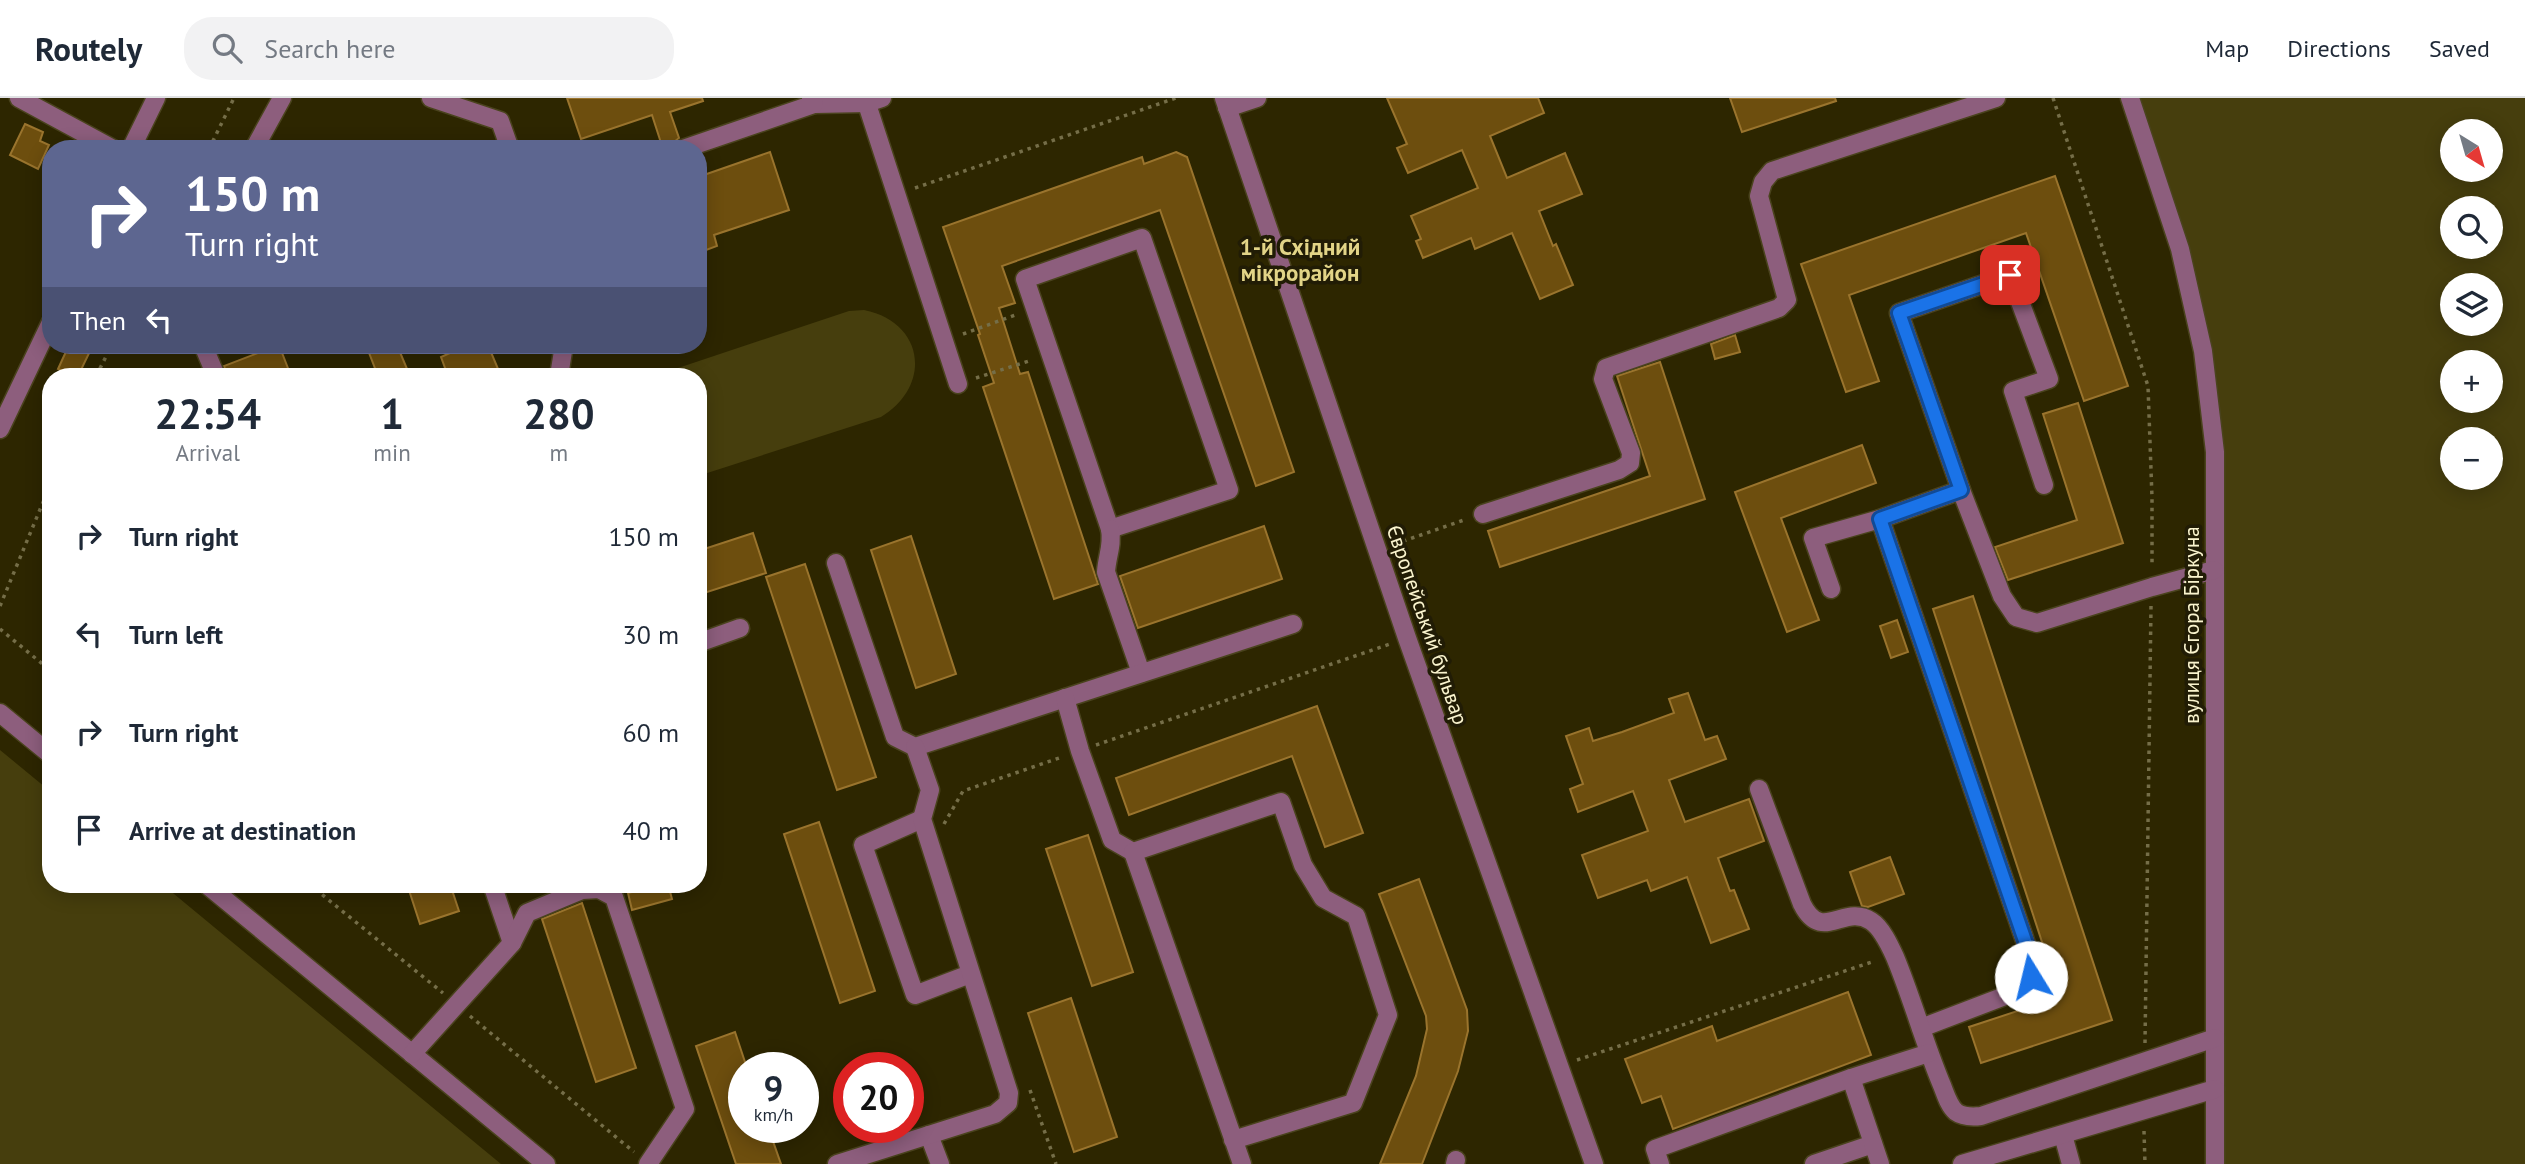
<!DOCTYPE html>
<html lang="en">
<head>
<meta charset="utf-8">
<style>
	:root { --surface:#fff; --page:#f2f2f3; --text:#1f2937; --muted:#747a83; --line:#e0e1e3 }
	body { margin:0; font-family:"PT Sans",sans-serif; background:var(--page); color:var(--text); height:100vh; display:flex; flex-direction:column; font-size:26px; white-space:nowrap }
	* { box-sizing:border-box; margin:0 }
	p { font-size:23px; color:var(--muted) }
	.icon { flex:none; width:38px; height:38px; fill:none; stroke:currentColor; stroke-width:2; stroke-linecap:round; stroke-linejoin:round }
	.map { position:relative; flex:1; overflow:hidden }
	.panel { position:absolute; left:42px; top:270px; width:665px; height:525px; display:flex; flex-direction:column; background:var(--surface); border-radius:28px; box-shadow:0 4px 18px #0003 }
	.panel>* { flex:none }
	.top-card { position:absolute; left:42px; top:42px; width:665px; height:214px; border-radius:28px; box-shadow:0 4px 18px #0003; background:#5d6690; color:#fff; overflow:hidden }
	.needle { width:46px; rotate:143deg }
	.fabs { position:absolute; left:2440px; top:21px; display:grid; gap:14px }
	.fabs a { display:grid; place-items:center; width:63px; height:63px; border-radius:50%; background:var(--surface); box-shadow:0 4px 18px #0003; font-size:35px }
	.speed { position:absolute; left:728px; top:954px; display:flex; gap:14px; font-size:35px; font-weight:700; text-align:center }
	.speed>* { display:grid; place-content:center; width:91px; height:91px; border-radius:50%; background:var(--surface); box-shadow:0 4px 18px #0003; line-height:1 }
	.speed small { font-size:18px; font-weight:400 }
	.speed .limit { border:10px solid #d22; background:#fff; color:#111 }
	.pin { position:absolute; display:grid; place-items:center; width:60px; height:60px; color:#fff; margin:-30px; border-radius:14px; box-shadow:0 4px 10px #0006 }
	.me { position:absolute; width:77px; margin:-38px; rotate:351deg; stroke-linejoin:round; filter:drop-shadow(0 0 5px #0008) }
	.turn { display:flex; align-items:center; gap:24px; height:147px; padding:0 28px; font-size:32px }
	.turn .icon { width:91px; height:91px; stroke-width:2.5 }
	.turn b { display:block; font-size:49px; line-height:60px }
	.then { display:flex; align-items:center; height:66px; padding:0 28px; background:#0003; gap:14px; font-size:26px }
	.eta { display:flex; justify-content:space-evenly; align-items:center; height:119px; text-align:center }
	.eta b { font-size:42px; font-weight:700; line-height:49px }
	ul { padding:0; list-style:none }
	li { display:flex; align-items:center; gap:21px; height:98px; padding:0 28px }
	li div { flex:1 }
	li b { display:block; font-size:26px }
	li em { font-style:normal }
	header { display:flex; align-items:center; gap:42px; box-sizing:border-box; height:98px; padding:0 35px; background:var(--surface); border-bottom:2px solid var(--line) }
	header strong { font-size:33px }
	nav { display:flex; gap:38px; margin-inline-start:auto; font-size:24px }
	.search { width:490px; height:63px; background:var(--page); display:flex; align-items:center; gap:18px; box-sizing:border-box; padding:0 24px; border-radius:28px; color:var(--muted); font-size:26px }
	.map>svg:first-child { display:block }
	.green { fill:#463e0d; fill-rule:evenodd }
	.building { fill:#6d4e0e; stroke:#9a742d; stroke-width:2 }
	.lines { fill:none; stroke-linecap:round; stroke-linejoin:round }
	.minor-casing { stroke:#4a431d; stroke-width:21 }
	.path { stroke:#756e48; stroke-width:3.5; stroke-dasharray:3.5 5; stroke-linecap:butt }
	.minor { stroke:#8d5e7d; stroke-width:18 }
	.route-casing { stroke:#114b97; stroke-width:18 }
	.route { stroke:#1a73e8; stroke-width:12 }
	.labels { text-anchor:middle; stroke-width:7; stroke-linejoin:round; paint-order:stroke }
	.street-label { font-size:21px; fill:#faf4ce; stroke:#211c05 }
	.neighbourhood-label { font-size:23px; font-weight:bold; fill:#e2d487; stroke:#211c05 }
</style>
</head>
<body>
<header>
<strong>Routely</strong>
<div class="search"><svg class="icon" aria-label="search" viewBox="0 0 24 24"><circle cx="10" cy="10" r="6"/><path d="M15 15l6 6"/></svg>Search here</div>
<nav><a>Map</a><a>Directions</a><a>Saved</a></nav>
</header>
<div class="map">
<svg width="2525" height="1066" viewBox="0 0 2525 1066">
	<rect width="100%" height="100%" fill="#2d2600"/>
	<g class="green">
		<path d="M2130 0H2525V1066H2215L2214 472 2203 253ZM2452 33H2490V72H2452ZM2452 110H2490V149H2452ZM2452 187H2490V226H2452ZM2452 264H2490V303H2452ZM2452 341H2490V380H2452Z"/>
		<path d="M864 212C924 224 933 287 881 319L698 378V278H659L669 273 849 213Z"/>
		<path d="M0 652 51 694V786H162L501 1066H0Z"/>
	</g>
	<g class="building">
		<path d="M567 0H702L703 3 670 14 679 40 674 44 672 51H663L652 17 581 41Z"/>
		<path d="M1387 0H1538L1544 15 1490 38 1507 80 1565 55 1582 96 1539 113 1553 148 1556 146 1573 187 1540 201 1512 135 1475 151 1471 140 1423 160 1416 143 1421 141 1411 118 1478 90 1462 52 1408 75 1397 50 1407 46Z"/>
		<path d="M1730 0H1835L1836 3 1742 34Z"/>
		<path d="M25 26 43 34 40 43 49 47 38 71 10 57Z"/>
		<path d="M770 54 789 112 714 137 717 148 698 155V79Z"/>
		<path d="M1176 54 1187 59 1294 374 1256 388 1160 112 1002 168 1015 205 999 210 1020 276 1028 274 1098 486 1054 501 983 289 994 285 978 237 980 236 943 129 1142 59 1144 66Z"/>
		<path d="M2055 78 2128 288 2084 303 2026 135 1849 197 1879 283 1846 294 1801 166Z"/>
		<path d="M1735 237 1740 254 1715 261 1711 246Z"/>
		<path d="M69 247H93L78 278 58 271Z"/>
		<path d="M279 247 291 278H227L224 268Z"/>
		<path d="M366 247H397L410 278H378Z"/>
		<path d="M446 247H488L501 278H448L441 259 450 255Z"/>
		<path d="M1660 264 1705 401 1500 469 1488 433 1650 378 1617 278Z"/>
		<path d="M2078 305 2123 445 2008 482 1995 449 2077 422 2043 316Z"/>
		<path d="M1862 347 1876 385 1781 420 1819 522 1787 534 1735 394Z"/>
		<path d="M1264 428 1282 481 1138 530 1120 478Z"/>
		<path d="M753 435 766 475 698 497V453Z"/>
		<path d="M911 438 956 576 916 590 871 452Z"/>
		<path d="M805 466 876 679 837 692 766 479Z"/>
		<path d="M1973 498 2112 922 1981 965 1969 929 2060 899 1933 511Z"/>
		<path d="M1897 522 1908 554 1891 560 1880 528Z"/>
		<path d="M1688 595 1705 642 1717 638 1726 661 1669 682 1685 724 1749 701 1764 743 1718 760 1730 793 1734 792 1749 831 1711 845 1687 779 1651 793 1647 782 1598 800 1582 757 1648 733 1633 693 1578 714 1570 691 1583 686 1566 638 1589 630 1593 643 1622 634 1674 615 1669 601Z"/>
		<path d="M1317 608 1363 735 1325 749 1292 658 1129 717 1116 680Z"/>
		<path d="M819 724 875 893 840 905 784 736Z"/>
		<path d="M1088 737 1133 874 1092 888 1046 751Z"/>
		<path d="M1890 759 1904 796 1868 809 1862 808 1850 774Z"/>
		<path d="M1419 781 1467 912 1468 933 1458 973 1422 1066H1380L1416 978 1427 931 1426 918 1379 796Z"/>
		<path d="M407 786H450L459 813 420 826Z"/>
		<path d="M662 786H668L672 801 632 812 628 795Z"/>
		<path d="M582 805 636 970 596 984 542 821Z"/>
		<path d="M1848 894 1871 957 1673 1031 1661 998 1642 1005 1625 961 1712 928 1717 943Z"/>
		<path d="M1071 900 1117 1039 1074 1054 1028 915Z"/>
		<path d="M735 934 747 970H744V1029H768L781 1066H736L696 948Z"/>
	</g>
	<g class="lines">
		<defs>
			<g id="minor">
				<path d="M19 0 113 51"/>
				<path d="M431 0 500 23 510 51"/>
				<path d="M865 0 958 286"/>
				<path d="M1224 0 1407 540 1594 1066"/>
				<path d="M2130 0 2180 151 2203 253 2215 354V1066"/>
				<path d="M814 6 867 5 882 0"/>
				<path d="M1227 10 1257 0"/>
				<path d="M131 51 156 0"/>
				<path d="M254 51 282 0"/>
				<path d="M683 51 814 6 811 0"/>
				<path d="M1142 140 1229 392 1110 431 1025 181Z"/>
				<path d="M203 247 216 278"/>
				<path d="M559 278 564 247"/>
				<path d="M0 331 51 224"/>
				<path d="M2044 387 2013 293 2049 281 2010 177 1899 215 1961 392 2002 498 2016 519 2037 525 2152 489 2214 472"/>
				<path d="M1483 416 1619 372 1630 365 1631 355 1603 281 1606 270 1779 210 1787 202 1759 98 1763 84 1772 73 1996 0"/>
				<path d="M1880 421 1961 392"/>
				<path d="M1110 431C1113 447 1107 458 1106 474L1141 575"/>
				<path d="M836 465 895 639 915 649 1293 526"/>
				<path d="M1831 491 1813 440 1880 421 2033 866 2031 879 2018 893 1921 930"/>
				<path d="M698 545 740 530"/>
				<path d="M1065 600 1080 653 1112 742 1133 754"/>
				<path d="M0 615 51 657"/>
				<path d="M1759 691 1802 806C1822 846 1844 805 1871 823 1882 830 1890 848 1895 859 1912 900 1924 944 1941 985 1945 994 1948 1007 1956 1014 1963 1019 1972 1019 1981 1018L2215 940"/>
				<path d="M922 721 863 747 915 897 970 876"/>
				<path d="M206 786 546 1066"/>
				<path d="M492 786 512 845"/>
				<path d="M412 956 512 845 527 815 582 792 599 791 614 799 685 1011 648 1066"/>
				<path d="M929 1037 940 1066"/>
				<path d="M2063 1037 2071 1066"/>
				<path d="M1233 1042 1353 1005 1388 917 1356 818 1323 800 1303 767 1281 704 1133 754 1242 1066"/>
				<path d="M837 1066 995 1016 1008 1005 1009 995 922 721 930 692 915 649"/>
				<path d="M1455 1066 1456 1062"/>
				<path d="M1660 1066 1655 1051 1851 980"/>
				<path d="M1814 1066 1873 1046"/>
				<path d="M1880 1066 1851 980 1929 955"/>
				<path d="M1962 1066 2215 991"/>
			</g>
		</defs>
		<use href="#minor" class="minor-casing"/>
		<g class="path">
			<path d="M2053 0 2148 288 2152 400V469"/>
			<path d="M209 51 234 0"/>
			<path d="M915 90 1176 0"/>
			<path d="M963 236 1018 216"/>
			<path d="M96 278 112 247"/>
			<path d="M976 280 1032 262"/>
			<path d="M1395 446 1464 422"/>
			<path d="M0 508 51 385"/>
			<path d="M0 531 51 573"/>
			<path d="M1096 647 1390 546"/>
			<path d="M944 726 963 693 1062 659"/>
			<path d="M309 786 443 895"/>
			<path d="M470 918 634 1054"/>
			<path d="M2145 945 2151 508"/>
			<path d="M1577 962 1875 863"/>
			<path d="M1030 992 1056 1066"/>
			<path d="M2144 1033 2145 1066"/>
		</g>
		<use href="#minor" class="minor"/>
	</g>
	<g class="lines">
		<defs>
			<path id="route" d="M2010 177 1899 215 1961 392 1880 421 2033 866 2031 879"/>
		</defs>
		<use href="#route" class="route-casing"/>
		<use href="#route" class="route"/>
	</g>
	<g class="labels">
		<g class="street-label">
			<text transform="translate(1427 527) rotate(71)" y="7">Європейський бульвар</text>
			<text transform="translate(2192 527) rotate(-90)" y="7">вулиця Єгора Біркуна</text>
		</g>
		<g class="neighbourhood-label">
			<text x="1300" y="157">1-й Східний<tspan x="1300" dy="26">мікрорайон</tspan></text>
		</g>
	</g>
</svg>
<div class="fabs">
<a><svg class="needle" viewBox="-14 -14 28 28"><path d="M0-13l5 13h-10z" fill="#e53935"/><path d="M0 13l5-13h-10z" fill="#747a83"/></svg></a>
<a><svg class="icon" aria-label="search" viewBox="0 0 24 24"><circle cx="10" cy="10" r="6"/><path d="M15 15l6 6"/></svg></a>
<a><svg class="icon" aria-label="layers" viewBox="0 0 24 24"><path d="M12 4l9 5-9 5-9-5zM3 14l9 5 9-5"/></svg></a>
<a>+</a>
<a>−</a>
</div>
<div class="speed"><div>9<small>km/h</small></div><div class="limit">20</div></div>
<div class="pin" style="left:2010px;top:177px;background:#d93025"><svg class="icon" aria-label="arrive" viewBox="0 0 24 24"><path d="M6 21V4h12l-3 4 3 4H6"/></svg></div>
<svg class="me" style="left:2031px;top:879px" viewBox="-20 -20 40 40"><circle r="19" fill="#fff"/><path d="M0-13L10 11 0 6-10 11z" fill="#1a73e8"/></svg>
<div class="top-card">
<div class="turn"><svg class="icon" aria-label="right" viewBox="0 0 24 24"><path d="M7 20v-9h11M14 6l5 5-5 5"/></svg><div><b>150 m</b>Turn right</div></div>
<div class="then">Then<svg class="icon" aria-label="left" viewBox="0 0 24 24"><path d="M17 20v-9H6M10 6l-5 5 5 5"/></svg></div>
</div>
<section class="panel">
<div class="eta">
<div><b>22:54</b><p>Arrival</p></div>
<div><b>1</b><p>min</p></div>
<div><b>280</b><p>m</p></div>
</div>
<ul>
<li><svg class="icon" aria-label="right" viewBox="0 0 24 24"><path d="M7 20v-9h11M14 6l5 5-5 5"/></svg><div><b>Turn right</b></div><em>150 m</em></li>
<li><svg class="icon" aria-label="left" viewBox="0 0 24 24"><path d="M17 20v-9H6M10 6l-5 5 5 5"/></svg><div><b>Turn left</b></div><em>30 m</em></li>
<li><svg class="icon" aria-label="right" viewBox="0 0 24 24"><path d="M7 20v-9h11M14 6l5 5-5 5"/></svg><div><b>Turn right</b></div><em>60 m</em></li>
<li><svg class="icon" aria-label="arrive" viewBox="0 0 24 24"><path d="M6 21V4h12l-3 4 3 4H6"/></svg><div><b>Arrive at destination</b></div><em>40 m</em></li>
</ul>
</section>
</div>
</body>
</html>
